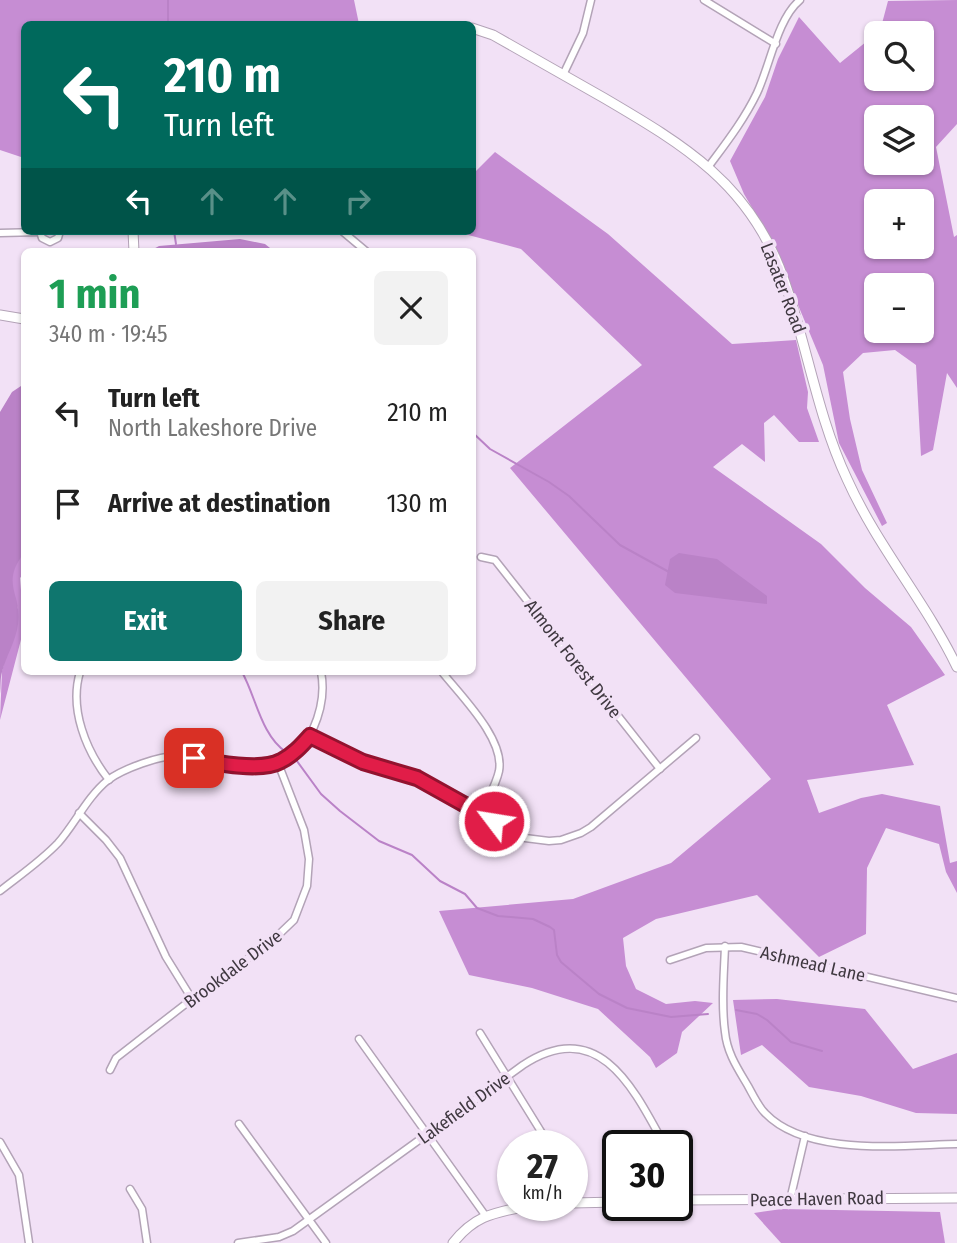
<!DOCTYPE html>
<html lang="en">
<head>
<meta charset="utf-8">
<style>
	:root { --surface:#fff; --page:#f2f2f2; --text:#222; --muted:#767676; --accent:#0f766e }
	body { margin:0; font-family:"Fira Sans Condensed",sans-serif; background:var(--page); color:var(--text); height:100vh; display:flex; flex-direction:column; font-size:26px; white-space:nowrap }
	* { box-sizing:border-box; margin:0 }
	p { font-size:23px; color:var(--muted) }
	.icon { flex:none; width:38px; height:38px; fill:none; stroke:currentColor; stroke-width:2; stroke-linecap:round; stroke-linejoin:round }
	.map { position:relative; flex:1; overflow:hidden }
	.panel { position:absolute; left:21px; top:248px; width:455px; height:427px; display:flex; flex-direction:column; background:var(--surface); border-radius:10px; box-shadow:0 2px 5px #0004 }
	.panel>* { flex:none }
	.guide { position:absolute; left:21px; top:21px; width:455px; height:214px; border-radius:10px; box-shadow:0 2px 5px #0004; background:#00695c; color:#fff; overflow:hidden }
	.controls { position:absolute; left:864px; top:21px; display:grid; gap:14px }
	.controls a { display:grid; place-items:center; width:70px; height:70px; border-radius:10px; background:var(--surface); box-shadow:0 2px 5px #0004; font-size:35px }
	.speed { position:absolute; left:497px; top:1130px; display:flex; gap:14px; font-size:35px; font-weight:700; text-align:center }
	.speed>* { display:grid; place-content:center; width:91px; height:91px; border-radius:50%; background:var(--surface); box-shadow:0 2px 5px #0004; line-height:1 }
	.speed small { font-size:18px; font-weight:400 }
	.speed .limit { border:4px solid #111; border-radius:10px; background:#fff; color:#111 }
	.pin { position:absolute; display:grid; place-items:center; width:60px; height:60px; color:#fff; margin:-30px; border-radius:14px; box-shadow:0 4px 10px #0006 }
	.me { position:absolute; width:77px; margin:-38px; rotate:301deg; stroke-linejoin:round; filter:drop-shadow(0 0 5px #0008) }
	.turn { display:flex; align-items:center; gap:24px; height:147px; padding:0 28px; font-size:32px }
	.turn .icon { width:91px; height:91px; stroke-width:2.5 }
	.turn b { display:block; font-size:49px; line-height:60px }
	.lanes { display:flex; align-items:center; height:66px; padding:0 28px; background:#0003; justify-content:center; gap:35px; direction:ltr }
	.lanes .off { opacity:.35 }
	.round { display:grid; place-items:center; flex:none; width:74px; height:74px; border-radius:10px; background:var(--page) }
	.overview { display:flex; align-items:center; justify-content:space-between; height:119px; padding:0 28px }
	h1 { font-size:42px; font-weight:700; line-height:52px; color:#1e9e55 }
	.button { display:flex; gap:14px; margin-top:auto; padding:14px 28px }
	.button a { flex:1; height:80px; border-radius:10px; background:var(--accent); color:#fff; font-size:28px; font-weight:700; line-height:80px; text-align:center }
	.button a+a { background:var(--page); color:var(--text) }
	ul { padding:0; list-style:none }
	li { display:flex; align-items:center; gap:21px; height:91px; padding:0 28px }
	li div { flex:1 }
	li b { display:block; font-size:26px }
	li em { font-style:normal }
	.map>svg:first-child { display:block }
	.forest { fill:#c68dd3; fill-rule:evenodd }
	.water { fill:#ba82c7 }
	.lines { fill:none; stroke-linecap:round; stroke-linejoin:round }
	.stream { stroke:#ba82c7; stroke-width:2 }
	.street-casing { stroke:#b3a3b7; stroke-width:9 }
	.secondary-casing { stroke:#b3a3b7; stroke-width:11 }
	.street { stroke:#fff; stroke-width:6 }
	.secondary { stroke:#fff; stroke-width:9 }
	.route-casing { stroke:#92132f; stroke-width:18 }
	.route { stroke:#e11d48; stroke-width:12 }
	.labels { text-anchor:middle; stroke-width:7; stroke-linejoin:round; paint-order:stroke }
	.street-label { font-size:18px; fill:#3f3840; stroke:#f2e1f6 }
</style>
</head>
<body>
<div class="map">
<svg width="957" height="1243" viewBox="0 0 957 1243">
	<rect width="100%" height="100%" fill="#f2e1f6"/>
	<g class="forest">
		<path d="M0 0H354L359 24H24V158L0 150Z"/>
		<path d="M957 0V124L936 147 954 237 957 235V388L947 373 933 450 921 456 916 365 895 350 863 353 843 372 850 419 862 470 887 523 882 526 839 443 823 365 771 240 744 194 730 161 765 97 778 59 799 17 840 63 877 33V79H922V33H877L880 31 888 1ZM877 117H922V163H877ZM877 201H922V247H877ZM877 285H922V331H877Z"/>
		<path d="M495 152 608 234 732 344 796 340 808 392 807 408 819 442H799L774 415 764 423 765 462 742 444 713 467 821 544 865 588 911 627 945 675 887 705 914 765 807 780 819 813 861 798 882 794 940 806 950 863 957 861V893L946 872 939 844 886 828 867 868 866 934 819 957 757 895 656 919 623 938 626 966 636 989 666 1004 695 1001 713 1003 682 1032 677 1053 656 1068 650 1057 598 1009 532 988 469 975 439 911 573 899 671 863 771 779 510 468 642 365 521 249 453 231H472L473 174Z"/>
		<path d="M24 554V573L20 578 24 628 0 720 2 671 18 610 10 578 18 559Z"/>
		<path d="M777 999 865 1009 913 1069 957 1053V1114L916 1113 861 1096 809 1087 762 1045 741 1055 733 1000Z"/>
		<path d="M782 1209 940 1212 945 1243H781L754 1213Z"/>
	</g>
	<g class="water">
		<path d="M240 239 265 244 275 252H148L159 246Z"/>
		<path d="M24 384V553C0 585 22 592 18 624 16 641 6 656 2 672 0 679 1 686 0 694V412L12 392Z"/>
		<path d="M679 553 717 559 767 596V604L675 593 665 585 670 559Z"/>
	</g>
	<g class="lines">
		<g class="stream">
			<path d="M168 0V24"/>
			<path d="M174 231 176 244"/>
			<path d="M472 432 490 449 549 482 569 496 620 545 669 572"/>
			<path d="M242 672C256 697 261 735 286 752"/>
			<path d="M294 757 321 794 340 811 379 841 412 855 440 881 465 894 477 908 498 916 533 919 550 927 554 930 557 955 561 962 599 994 627 1008 671 1017 708 1014"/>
			<path d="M736 1010 757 1014 767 1020 791 1042 822 1051"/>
		</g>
		<defs>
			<g id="street">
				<path d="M704 0 776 44"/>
				<path d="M563 75 583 33 591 0"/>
				<path d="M709 166C726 143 744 120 757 93 770 66 777 19 800 0"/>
				<path d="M40 231 42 238 50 242 58 238 60 231"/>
				<path d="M342 231 367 252"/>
				<path d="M0 233 40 232"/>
				<path d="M481 557 495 560 660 769"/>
				<path d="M80 672C69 709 86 751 109 780"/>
				<path d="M442 672C461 696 505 739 499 771 496 785 487 800 482 812"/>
				<path d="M310 736 363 762 417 778 525 838 549 841 561 840 581 833 591 827 696 738"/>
				<path d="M79 813 106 840 120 858 166 957 192 999"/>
				<path d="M0 891C19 876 41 861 58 843 75 824 87 797 108 780 123 769 160 755 178 756 224 758 288 787 313 729 321 711 325 692 321 672"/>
				<path d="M725 946C724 974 721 1004 725 1032 727 1053 738 1069 748 1086 753 1095 758 1106 765 1113 807 1157 902 1145 957 1144"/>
				<path d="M670 960 706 948 741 947 957 998"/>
				<path d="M480 1033 545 1138"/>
				<path d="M359 1039 485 1215"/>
				<path d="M110 1070 116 1058 192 999 271 942 294 920 307 886 309 859 304 830 278 763"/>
				<path d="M239 1124 326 1243"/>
				<path d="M0 1142 19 1175 29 1243"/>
				<path d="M130 1189 142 1209 147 1243"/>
				<path d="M790 1200 805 1136"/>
				<path d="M238 1243 279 1237 293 1231 523 1065C599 1015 634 1089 665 1146"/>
			</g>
			<g id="secondary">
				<path d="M472 28 493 35C530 56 567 77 604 98 684 145 750 184 783 277 807 344 817 415 847 479 877 546 925 601 957 667"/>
				<path d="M133 231 134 252"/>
				<path d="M0 315 24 319"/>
				<path d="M677 1200 957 1198"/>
				<path d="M572 1203 618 1202"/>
				<path d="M453 1243C475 1215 494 1213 527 1206"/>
			</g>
		</defs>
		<use href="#street" class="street-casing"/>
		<use href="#secondary" class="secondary-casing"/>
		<use href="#street" class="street"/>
		<use href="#secondary" class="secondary"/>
	</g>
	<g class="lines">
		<defs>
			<path id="route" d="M194 758C215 763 261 772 281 761 293 755 301 746 310 736L363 762 417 778 494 821"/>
		</defs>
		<use href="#route" class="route-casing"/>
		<use href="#route" class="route"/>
	</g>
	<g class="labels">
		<g class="street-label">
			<text transform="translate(783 288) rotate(69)" y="6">Lasater Road</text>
			<text transform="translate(573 659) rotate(52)" y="6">Almont Forest Drive</text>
			<text transform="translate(813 964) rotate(13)" y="6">Ashmead Lane</text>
			<text transform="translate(233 969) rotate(-37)" y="6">Brookdale Drive</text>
			<text transform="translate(464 1108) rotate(-36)" y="6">Lakefield Drive</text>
			<text transform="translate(817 1199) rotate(-1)" y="6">Peace Haven Road</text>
		</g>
	</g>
</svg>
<div class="controls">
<a><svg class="icon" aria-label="search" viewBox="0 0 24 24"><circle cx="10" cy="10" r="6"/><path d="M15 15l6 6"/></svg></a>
<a><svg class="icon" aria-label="layers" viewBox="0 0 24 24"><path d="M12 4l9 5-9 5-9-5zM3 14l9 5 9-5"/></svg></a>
<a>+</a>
<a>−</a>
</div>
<div class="speed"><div>27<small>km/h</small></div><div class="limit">30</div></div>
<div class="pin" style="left:194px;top:758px;background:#d93025"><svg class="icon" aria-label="arrive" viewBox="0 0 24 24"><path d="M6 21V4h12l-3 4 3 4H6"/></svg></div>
<svg class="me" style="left:494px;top:821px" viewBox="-20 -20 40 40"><circle r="17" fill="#e11d48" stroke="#fff" stroke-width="3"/><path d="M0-11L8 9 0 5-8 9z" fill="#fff"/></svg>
<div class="guide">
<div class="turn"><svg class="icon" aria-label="left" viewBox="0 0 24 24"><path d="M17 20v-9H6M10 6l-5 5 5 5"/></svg><div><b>210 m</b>Turn left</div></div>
<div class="lanes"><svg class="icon" aria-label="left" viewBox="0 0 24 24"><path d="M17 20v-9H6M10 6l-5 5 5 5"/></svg><svg class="icon off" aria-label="ahead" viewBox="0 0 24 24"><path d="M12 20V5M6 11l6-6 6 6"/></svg><svg class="icon off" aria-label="ahead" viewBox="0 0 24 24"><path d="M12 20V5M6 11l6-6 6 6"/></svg><svg class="icon off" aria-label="right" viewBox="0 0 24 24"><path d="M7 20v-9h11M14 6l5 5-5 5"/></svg></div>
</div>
<section class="panel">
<div class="overview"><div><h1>1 min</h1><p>340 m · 19:45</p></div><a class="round"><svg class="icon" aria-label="close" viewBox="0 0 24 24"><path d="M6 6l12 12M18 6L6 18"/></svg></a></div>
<ul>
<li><svg class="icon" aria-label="left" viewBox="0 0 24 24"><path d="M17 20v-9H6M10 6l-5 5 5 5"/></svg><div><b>Turn left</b><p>North Lakeshore Drive</p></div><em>210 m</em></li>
<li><svg class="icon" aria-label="arrive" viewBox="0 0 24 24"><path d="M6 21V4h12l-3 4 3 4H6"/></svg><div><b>Arrive at destination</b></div><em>130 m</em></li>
</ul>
<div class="button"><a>Exit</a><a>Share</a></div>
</section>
</div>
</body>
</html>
